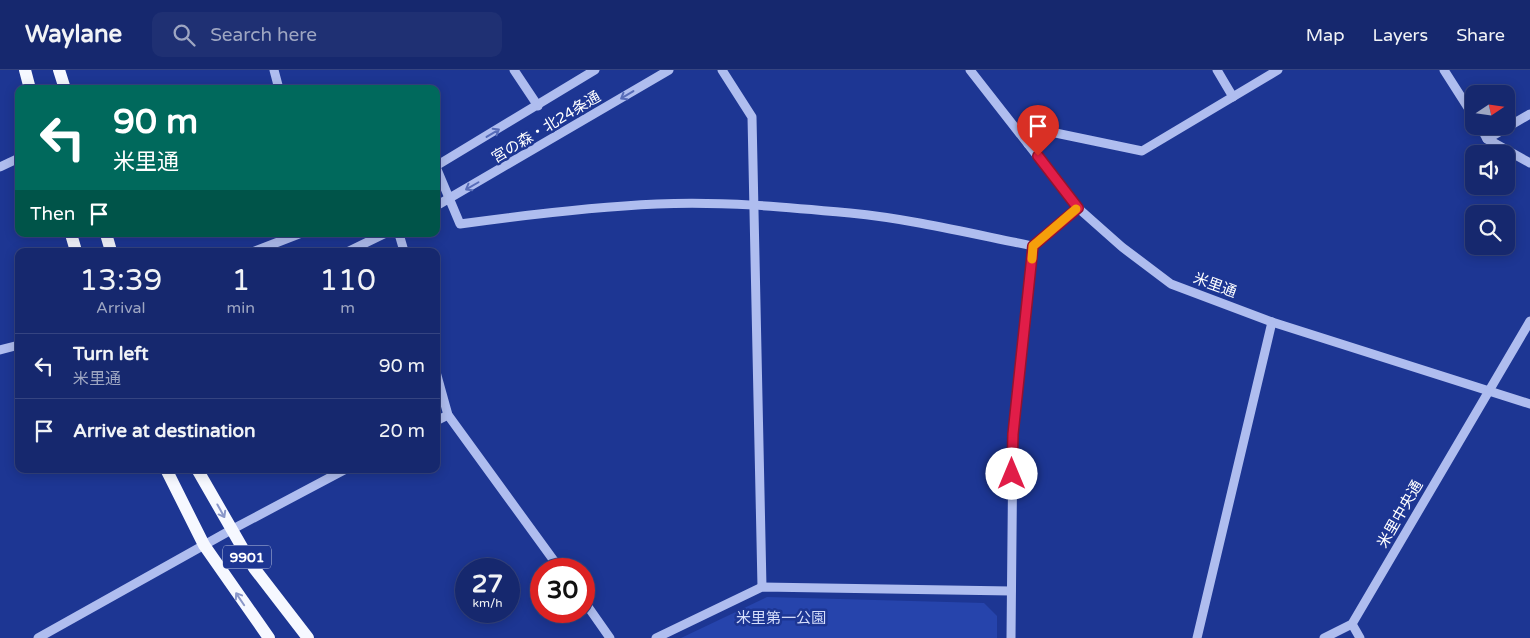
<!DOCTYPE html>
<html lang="en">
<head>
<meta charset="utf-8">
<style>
	:root { --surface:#16286e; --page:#1f3073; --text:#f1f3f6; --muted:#9ea6c2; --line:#354481 }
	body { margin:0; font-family:"Varela Round","Noto Sans JP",sans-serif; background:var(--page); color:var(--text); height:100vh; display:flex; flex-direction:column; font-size:19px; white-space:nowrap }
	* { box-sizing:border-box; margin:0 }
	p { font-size:16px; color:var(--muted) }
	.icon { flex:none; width:28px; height:28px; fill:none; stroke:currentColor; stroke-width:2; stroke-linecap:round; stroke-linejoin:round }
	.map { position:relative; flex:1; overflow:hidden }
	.drawer { position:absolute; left:15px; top:178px; width:425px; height:225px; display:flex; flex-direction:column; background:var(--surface); border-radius:10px; box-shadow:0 2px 12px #0003,0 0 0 1px var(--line) }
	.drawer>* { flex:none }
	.top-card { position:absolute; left:15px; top:15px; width:425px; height:152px; border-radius:10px; box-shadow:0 2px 12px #0003,0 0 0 1px var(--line); background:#00695c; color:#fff; overflow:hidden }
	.needle { width:32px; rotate:77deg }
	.tools { position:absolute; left:1465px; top:15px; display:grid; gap:10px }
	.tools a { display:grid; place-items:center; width:50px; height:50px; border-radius:10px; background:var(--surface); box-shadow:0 2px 12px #0003,0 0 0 1px var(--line); font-size:25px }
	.speed { position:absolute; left:455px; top:488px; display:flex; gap:10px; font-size:25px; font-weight:700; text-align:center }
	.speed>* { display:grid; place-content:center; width:65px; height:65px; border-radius:50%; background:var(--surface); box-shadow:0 2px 12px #0003,0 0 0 1px var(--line); line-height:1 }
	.speed small { font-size:12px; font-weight:400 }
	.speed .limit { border:8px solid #d22; background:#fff; color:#111 }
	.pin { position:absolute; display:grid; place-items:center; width:42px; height:42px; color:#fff; margin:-51px -21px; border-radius:50% 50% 50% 0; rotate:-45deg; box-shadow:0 0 5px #0007 }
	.pin .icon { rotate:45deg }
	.me { position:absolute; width:55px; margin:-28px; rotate:0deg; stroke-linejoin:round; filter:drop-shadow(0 0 4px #0008) }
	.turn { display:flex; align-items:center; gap:18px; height:105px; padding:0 15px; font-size:22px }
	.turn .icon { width:65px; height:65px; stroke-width:2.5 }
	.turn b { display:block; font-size:35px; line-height:42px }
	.then { display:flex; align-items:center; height:48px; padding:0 15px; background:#0003; gap:10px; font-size:19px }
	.eta { display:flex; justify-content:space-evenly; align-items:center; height:85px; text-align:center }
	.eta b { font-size:30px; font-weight:600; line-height:35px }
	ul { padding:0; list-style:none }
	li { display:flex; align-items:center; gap:15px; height:65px; padding:0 15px; border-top:1px solid var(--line) }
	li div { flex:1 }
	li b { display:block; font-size:19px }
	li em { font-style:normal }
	header { display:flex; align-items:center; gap:30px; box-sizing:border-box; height:70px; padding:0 25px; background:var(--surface); border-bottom:1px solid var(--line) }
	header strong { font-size:24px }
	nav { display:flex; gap:28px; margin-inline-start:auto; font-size:18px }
	.search { width:350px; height:45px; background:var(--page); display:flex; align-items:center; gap:12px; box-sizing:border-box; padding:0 18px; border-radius:10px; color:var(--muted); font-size:19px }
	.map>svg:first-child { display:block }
	.green { fill:#2644ac }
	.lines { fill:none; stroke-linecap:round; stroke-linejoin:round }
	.minor { stroke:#afbdef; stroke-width:9 }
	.major { stroke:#f6f8ff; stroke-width:12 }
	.oneway { stroke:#576cb8 }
	.oneway2 { stroke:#8a97c9 }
	.route-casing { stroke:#92132f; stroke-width:12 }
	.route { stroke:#e11d48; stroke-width:9 }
	.slow { stroke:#f59e0b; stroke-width:9 }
	.labels { text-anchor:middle; stroke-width:5; stroke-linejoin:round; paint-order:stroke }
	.shield { fill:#1d3693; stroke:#bbc3df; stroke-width:1 }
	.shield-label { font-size:14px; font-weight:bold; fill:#fff }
	.street-label { font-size:15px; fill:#fff; stroke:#1d3693 }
	.park-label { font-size:15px; fill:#d5ddfa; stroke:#1d3693 }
</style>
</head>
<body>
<header>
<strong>Waylane</strong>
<div class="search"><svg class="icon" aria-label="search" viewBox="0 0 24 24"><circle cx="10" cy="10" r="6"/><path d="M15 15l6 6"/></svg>Search here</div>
<nav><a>Map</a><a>Layers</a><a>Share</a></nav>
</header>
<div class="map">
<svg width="1530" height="568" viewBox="0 0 1530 568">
	<rect width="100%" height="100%" fill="#1d3693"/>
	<path class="green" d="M767 527 984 533 997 546V568H681Z"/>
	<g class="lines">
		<g class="minor">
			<path d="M274 0 279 19"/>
			<path d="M514 0 538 36"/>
			<path d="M722 0 752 47 762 517"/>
			<path d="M970 0 1078 138 1122 177 1171 214 1272 252 1530 334"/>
			<path d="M1217 0 1233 27"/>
			<path d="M1444 0 1474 47"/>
			<path d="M1480 56 1487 69 1530 93"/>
			<path d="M1487 69 1530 44"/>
			<path d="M1028 74 1046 61 1142 81 1278 0"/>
			<path d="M436 96 595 0"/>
			<path d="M0 97 19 88"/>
			<path d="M436 97 460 154C525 145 591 137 657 134 721 131 786 137 850 143 912 149 973 164 1033 176"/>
			<path d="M436 136 669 0"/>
			<path d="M399 164 404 181"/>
			<path d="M255 181 299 164"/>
			<path d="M349 181 384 164"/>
			<path d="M0 280 19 275"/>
			<path d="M436 302 448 345 560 499"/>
			<path d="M436 351 448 345"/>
			<path d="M584 531 610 568"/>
			<path d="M1352 554 1360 568"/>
			<path d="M38 568 231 460 346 399"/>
			<path d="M656 568 762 517 1011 521"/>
			<path d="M1011 568 1013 364 1033 176 1078 138"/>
			<path d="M1197 568 1272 252"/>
			<path d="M1324 568 1352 554 1530 251"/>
		</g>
		<g class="major">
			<path d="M25 0 30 19"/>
			<path d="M59 0 65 19"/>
			<path d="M71 164 76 181"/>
			<path d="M106 164 111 181"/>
			<path d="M166 399 204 475 269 568"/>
			<path d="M197 399 254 498 308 568"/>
		</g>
	</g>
	<defs><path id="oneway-shaft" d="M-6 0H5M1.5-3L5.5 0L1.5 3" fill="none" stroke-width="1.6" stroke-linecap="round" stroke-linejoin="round" transform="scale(1.25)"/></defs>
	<g class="oneway">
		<use href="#oneway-shaft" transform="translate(627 25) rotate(149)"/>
		<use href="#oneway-shaft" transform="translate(493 63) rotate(-31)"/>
		<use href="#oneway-shaft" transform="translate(472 116) rotate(150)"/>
	</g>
	<g class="oneway2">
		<use href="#oneway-shaft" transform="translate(221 441) rotate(61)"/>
		<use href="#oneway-shaft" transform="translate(240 529) rotate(-124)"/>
	</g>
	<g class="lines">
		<defs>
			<path id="route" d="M1012 404 1013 364 1033 176 1078 138 1038 86"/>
		</defs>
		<use href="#route" class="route-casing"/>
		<use href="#route" class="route"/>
		<path class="slow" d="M1032 189 1033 176 1076 139"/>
	</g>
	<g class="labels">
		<rect class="shield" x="223" y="475.5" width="48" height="23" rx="4"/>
		<g class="shield-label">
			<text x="247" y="492">9901</text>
		</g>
		<g class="street-label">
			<text transform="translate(546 57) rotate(-31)" y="5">宮の森・北24条通</text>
			<text transform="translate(1215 215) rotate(20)" y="5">米里通</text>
			<text transform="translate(1400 444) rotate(-60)" y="5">米里中央通</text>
		</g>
		<g class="park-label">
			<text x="781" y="553">米里第一公園</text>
		</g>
	</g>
</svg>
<div class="tools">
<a><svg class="needle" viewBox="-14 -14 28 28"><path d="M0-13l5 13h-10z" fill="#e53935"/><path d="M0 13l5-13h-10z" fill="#9ea6c2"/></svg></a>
<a><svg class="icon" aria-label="sound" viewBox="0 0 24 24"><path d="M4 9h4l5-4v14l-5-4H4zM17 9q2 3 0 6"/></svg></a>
<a><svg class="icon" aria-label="search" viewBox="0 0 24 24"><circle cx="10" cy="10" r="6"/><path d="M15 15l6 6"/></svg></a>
</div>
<div class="speed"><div>27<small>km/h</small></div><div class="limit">30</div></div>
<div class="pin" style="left:1038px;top:86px;background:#d93025"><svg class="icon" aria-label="arrive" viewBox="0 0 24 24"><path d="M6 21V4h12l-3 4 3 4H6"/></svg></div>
<svg class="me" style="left:1012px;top:404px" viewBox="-20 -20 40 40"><circle r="19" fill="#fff"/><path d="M0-13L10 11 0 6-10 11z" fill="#e11d48"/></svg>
<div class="top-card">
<div class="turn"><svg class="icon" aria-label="left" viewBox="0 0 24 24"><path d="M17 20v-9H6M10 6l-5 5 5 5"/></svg><div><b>90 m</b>米里通</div></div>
<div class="then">Then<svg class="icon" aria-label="arrive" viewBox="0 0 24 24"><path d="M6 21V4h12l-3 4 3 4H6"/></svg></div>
</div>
<section class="drawer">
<div class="eta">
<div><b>13:39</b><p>Arrival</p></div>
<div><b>1</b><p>min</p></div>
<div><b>110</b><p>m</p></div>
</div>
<ul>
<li><svg class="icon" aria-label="left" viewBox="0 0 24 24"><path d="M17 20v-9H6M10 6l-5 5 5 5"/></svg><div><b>Turn left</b><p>米里通</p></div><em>90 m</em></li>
<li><svg class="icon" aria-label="arrive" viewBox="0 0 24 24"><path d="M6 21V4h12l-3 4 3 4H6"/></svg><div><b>Arrive at destination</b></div><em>20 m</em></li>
</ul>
</section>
</div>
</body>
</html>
